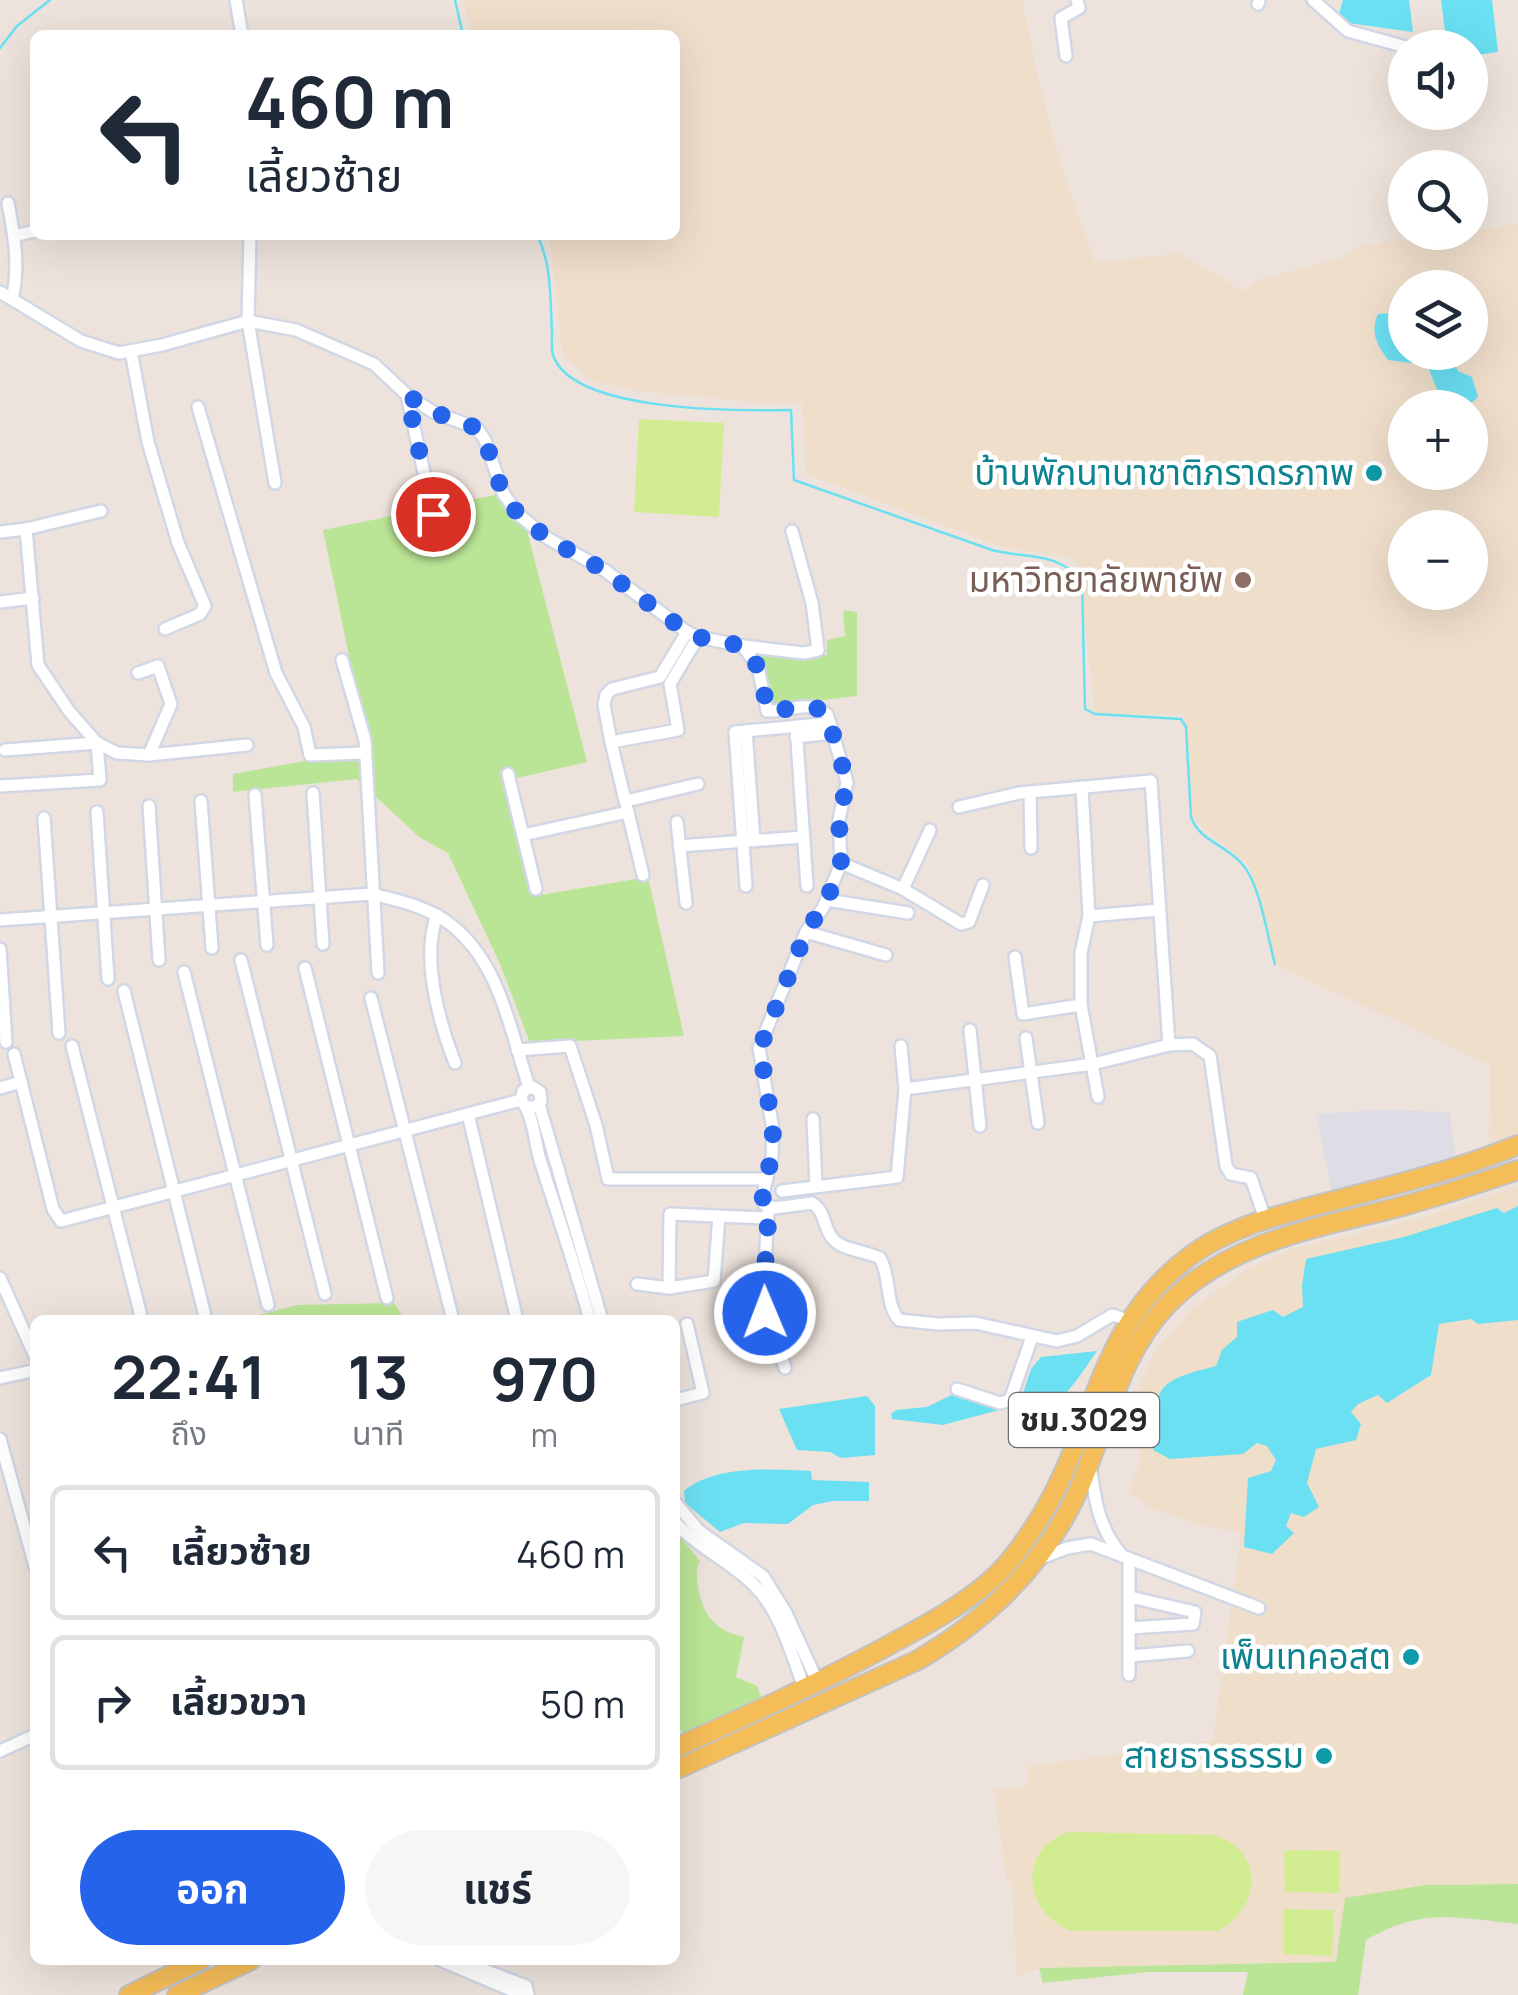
<!DOCTYPE html>
<html lang="th">
<head>
<meta charset="utf-8">
<style>
	:root { --surface:#fff; --page:#f6f6f7; --text:#1f2937; --muted:#747a83; --line:#e0e1e3; --accent:#2563eb }
	body { margin:0; font-family:Manrope,"Noto Sans Thai",sans-serif; background:var(--page); color:var(--text); height:100vh; display:flex; flex-direction:column; font-size:38px; white-space:nowrap }
	* { box-sizing:border-box; margin:0 }
	p { font-size:32px; color:var(--muted) }
	.icon { flex:none; width:55px; height:55px; fill:none; stroke:currentColor; stroke-width:2; stroke-linecap:round; stroke-linejoin:round }
	.map { position:relative; flex:1; overflow:hidden }
	.side { position:absolute; left:30px; top:1315px; width:650px; height:650px; display:flex; flex-direction:column; background:var(--surface); border-radius:15px; box-shadow:0 10px 40px #0002 }
	.side>* { flex:none }
	.hud { position:absolute; left:30px; top:30px; width:650px; height:210px; border-radius:15px; box-shadow:0 10px 40px #0002; background:#fff; color:var(--text); overflow:hidden }
	.controls { position:absolute; left:1388px; top:30px; display:grid; gap:20px }
	.controls a { display:grid; place-items:center; width:100px; height:100px; border-radius:50%; background:var(--surface); box-shadow:0 10px 40px #0002; font-size:50px }
	.pin { position:absolute; display:grid; place-items:center; width:85px; height:85px; color:#fff; margin:-42px; border:5px solid #fff; border-radius:50%; box-shadow:0 2px 10px #0007 }
	.me { position:absolute; width:110px; margin:-55px; rotate:359deg; stroke-linejoin:round; filter:drop-shadow(0 0 8px #0008) }
	.turn { display:flex; align-items:center; gap:35px; height:210px; padding:0 50px; font-size:45px }
	.turn .icon { width:130px; height:130px; stroke-width:2.5 }
	.turn b { display:block; font-size:70px; line-height:85px }
	.eta { display:flex; justify-content:space-evenly; align-items:center; height:170px; text-align:center }
	.eta b { font-size:60px; font-weight:700; line-height:70px }
	.action { display:flex; gap:20px; margin-top:auto; padding:20px 50px }
	.action a { flex:1; height:115px; border-radius:60px; background:var(--accent); color:#fff; font-size:40px; font-weight:700; line-height:115px; text-align:center }
	.action a+a { background:var(--page); color:var(--text) }
	ul { padding:0; list-style:none }
	li { display:flex; align-items:center; gap:30px; height:135px; margin:0 20px 15px; padding:0 30px; border:5px solid var(--line); border-radius:15px }
	li div { flex:1 }
	li b { display:block; font-size:38px }
	li em { font-style:normal }
	.map>svg:first-child { display:block }
	.industrial { fill:#dedce5 }
	.education { fill:#efdeca; fill-rule:evenodd }
	.green { fill:#bbe596 }
	.pitch { fill:#d2ed91 }
	.water { fill:#6be0f3 }
	.lines { fill:none; stroke-linecap:round; stroke-linejoin:round }
	.stream { stroke:#6be0f3; stroke-width:2.5 }
	.minor-casing { stroke:#d1d7e4; stroke-width:16 }
	.primary-casing { stroke:#c3c3c3; stroke-width:22 }
	.minor { stroke:#fff; stroke-width:11 }
	.primary { stroke:#f5bd58; stroke-width:18 }
	.route { stroke:#2563eb; stroke-width:18; stroke-dasharray:0 32.4 }
	.culture-dot { fill:#0f9aa8; stroke:#fff; stroke-width:4 }
	.education-dot { fill:#8d6e63; stroke:#fff; stroke-width:4 }
	.labels { text-anchor:middle; stroke-width:9; stroke-linejoin:round; paint-order:stroke }
	.shield { fill:#fff; stroke:#6a6a6a; stroke-width:2.5 }
	.shield-label { font-size:32px; font-weight:bold; fill:#2a2a2a }
	.culture-label { font-size:35px; fill:#0d838f; stroke:#fff; text-anchor:end }
	.education-label { font-size:35px; fill:#785e54; stroke:#fff; text-anchor:end }
</style>
</head>
<body>
<div class="map">
<svg width="1518" height="1995" viewBox="0 0 1518 1995">
	<rect width="100%" height="100%" fill="#ede3dc"/>
	<path class="industrial" d="M1381 1110 1450 1112 1455 1159 1332 1192 1316 1114Z"/>
	<g class="education">
		<path d="M463 0H1022L1039 83 1066 182 1095 262 1180 254 1243 291 1258 280 1342 258 1361 245 1470 232 1518 223V1134L1489 1146 1490 1065 1275 964 1248 864 1191 817 1184 714H1095L1079 567 1069 557 1004 548 806 474 802 403H764L637 391 590 380 563 356 549 235H675V35H472ZM1405 288H1470V352H1405ZM1405 408H1470V472H1405ZM1405 528H1470V592H1405Z"/>
		<path d="M1518 1186V1884L1426 1885 1337 1962 1040 1968 1017 1976 1012 1882H1007L994 1790 1028 1786 1027 1767 1213 1740 1240 1543 1238 1532 1202 1525 1148 1507 1128 1491 1139 1466 1140 1445 1138 1422 1128 1408 1155 1352 1192 1309 1247 1269 1292 1249 1427 1216Z"/>
	</g>
	<g class="green">
		<path d="M500 494 525 523 587 762 513 779 540 895 648 877 684 1036 530 1043 500 964 448 853 419 837 357 779 233 792V774L304 761 370 757 323 530Z"/>
		<path d="M843 610 857 612V696L772 706 760 652 827 655V640L845 636Z"/>
		<path d="M394 1303 405 1320H240L297 1305Z"/>
		<path d="M675 1531 700 1561C695 1571 697 1576 698 1586 702 1614 715 1631 744 1637L736 1677 757 1686 763 1701 684 1736 675 1723Z"/>
		<path d="M1518 1884V1924C1456 1918 1423 1907 1366 1940L1358 1995H1243L1248 1972H1148L1043 1983 1039 1968 1336 1962 1345 1898 1426 1885Z"/>
	</g>
	<g class="pitch">
		<path d="M639 419 724 423 719 517 634 512Z"/>
		<path d="M1069 1832 1215 1835C1222 1838 1232 1842 1237 1848 1266 1876 1248 1915 1218 1931H1072C1024 1914 1016 1849 1069 1832Z"/>
		<path d="M1284 1850 1340 1851 1339 1893 1285 1892Z"/>
		<path d="M1284 1909 1334 1910 1332 1956 1284 1954Z"/>
	</g>
	<g class="water">
		<path d="M1343 0H1409L1413 32 1348 23 1338 18Z"/>
		<path d="M1441 0H1492L1498 52 1470 56V48L1447 47Z"/>
		<path d="M1391 313 1405 318V352L1450 353 1458 371 1472 377 1478 397 1467 407H1448L1441 399 1427 365 1388 360C1377 344 1370 333 1378 314Z"/>
		<path d="M1518 1206V1320L1478 1324 1471 1319 1439 1324 1431 1375 1387 1403 1378 1395 1358 1404 1351 1412 1361 1424 1356 1440 1316 1449 1307 1483 1319 1507 1304 1517 1291 1513 1286 1526 1294 1533 1272 1554 1244 1547 1248 1478 1271 1471 1276 1460 1267 1446 1257 1443 1243 1454 1170 1459 1153 1450C1156 1387 1152 1382 1216 1366L1222 1350 1237 1337V1322L1273 1310 1283 1317 1303 1307 1302 1285 1306 1259 1404 1237 1497 1208 1504 1213Z"/>
		<path d="M1097 1351C1078 1378 1055 1420 1017 1412L1031 1369 1041 1357Z"/>
		<path d="M958 1392 999 1410 943 1425 892 1419 891 1414 896 1410 927 1407Z"/>
		<path d="M867 1396 875 1406V1455L841 1458 830 1452 797 1450 779 1409Z"/>
		<path d="M811 1471 812 1480 869 1482V1501H833L813 1505 788 1524 744 1523 720 1532 685 1503 684 1491C715 1465 771 1469 811 1471Z"/>
	</g>
	<g class="lines">
		<g class="stream">
			<path d="M455 0 463 35"/>
			<path d="M0 48 17 26 50 0"/>
			<path d="M537 235C552 264 550 299 552 332 552 339 551 349 553 355 572 413 741 411 791 410L794 480 992 550C1027 559 1057 551 1082 581L1085 709 1095 714 1181 719 1186 727 1191 817C1199 841 1227 845 1243 865 1261 887 1267 936 1275 964"/>
		</g>
		<defs>
			<g id="minor">
				<path d="M236 0 242 35"/>
				<path d="M1313 0 1348 31 1406 47"/>
				<path d="M1258 4 1259 0"/>
				<path d="M1066 56 1061 18 1079 8 1077 0"/>
				<path d="M8 203C14 235 20 267 12 299"/>
				<path d="M250 235 248 321 275 483"/>
				<path d="M14 236 35 231"/>
				<path d="M0 292 81 341 119 353 162 345 248 321 296 330 374 364 407 395 433 412 477 428 485 440 503 493 518 514 547 538 603 569 687 632 698 637 743 646 758 667 767 711C789 712 808 699 827 714L847 782 839 820 841 863 823 908 806 932 759 1048 773 1130 772 1156 763 1194 764 1204 775 1208 812 1203C827 1213 822 1226 833 1239 842 1250 866 1251 880 1258 891 1277 885 1304 899 1320L938 1324 975 1323 1057 1341 1077 1336 1112 1315 1128 1320"/>
				<path d="M131 351 148 442 178 543 205 606 200 614 165 629"/>
				<path d="M407 395 433 514"/>
				<path d="M198 407 276 673 304 727 310 755 364 753"/>
				<path d="M26 529 38 665 69 711 97 743 117 753 149 755 171 704 158 666 138 673"/>
				<path d="M0 532 26 529 101 511"/>
				<path d="M0 602 33 598"/>
				<path d="M743 646 804 653 818 650 812 603 792 531"/>
				<path d="M342 660 365 740 378 973"/>
				<path d="M796 726 807 886"/>
				<path d="M746 731 754 841"/>
				<path d="M796 737 833 733"/>
				<path d="M611 742 678 730 670 684 698 637"/>
				<path d="M149 755 247 745"/>
				<path d="M508 774 536 889"/>
				<path d="M0 786 100 780 97 743 5 750"/>
				<path d="M1082 787 1089 916 1081 953V1005L1098 1097"/>
				<path d="M1030 792 1031 848"/>
				<path d="M313 793 323 944"/>
				<path d="M255 795 267 945"/>
				<path d="M201 801 212 948"/>
				<path d="M626 801 698 784"/>
				<path d="M149 806 159 960"/>
				<path d="M959 807 1019 793 1151 781 1169 1045"/>
				<path d="M97 812 108 979"/>
				<path d="M44 818 59 1033"/>
				<path d="M677 822 686 903"/>
				<path d="M523 835 628 812"/>
				<path d="M679 846 803 837"/>
				<path d="M841 863 903 889 961 924 969 922 983 885"/>
				<path d="M643 875 611 742 604 705 606 695 612 689 660 677 687 632"/>
				<path d="M746 886 735 732 830 723"/>
				<path d="M903 889 930 830"/>
				<path d="M827 900 908 913"/>
				<path d="M437 915C421 958 439 1022 455 1063"/>
				<path d="M1089 916 1159 910"/>
				<path d="M0 920 372 894C397 900 424 906 446 921 499 958 510 1029 529 1087"/>
				<path d="M806 932 886 955"/>
				<path d="M0 949 6 1042"/>
				<path d="M1015 957 1023 1014 1081 1005"/>
				<path d="M241 960 325 1294"/>
				<path d="M305 968 387 1298"/>
				<path d="M184 972 268 1305"/>
				<path d="M124 991 206 1320"/>
				<path d="M371 998 453 1320"/>
				<path d="M970 1030 980 1126"/>
				<path d="M1026 1038 1038 1123"/>
				<path d="M72 1046 142 1320"/>
				<path d="M517 1050 570 1046 596 1125 608 1179H767"/>
				<path d="M14 1054 53 1209 61 1221 521 1100"/>
				<path d="M0 1088 21 1082"/>
				<path d="M905 1089 1093 1064 1169 1045 1193 1044 1210 1056 1226 1166 1231 1174 1251 1178 1265 1219"/>
				<path d="M539 1104 602 1320"/>
				<path d="M528 1107H536L541 1101 540 1092 532 1087 523 1091 521 1100C534 1116 534 1139 540 1160 557 1213 575 1266 590 1320"/>
				<path d="M468 1114 517 1320"/>
				<path d="M813 1119 816 1185"/>
				<path d="M782 1191 897 1177 905 1089 901 1046"/>
				<path d="M768 1212 763 1298 785 1368"/>
				<path d="M0 1278 35 1356"/>
				<path d="M637 1284 669 1288 714 1281 719 1216"/>
				<path d="M669 1288 670 1214 766 1218"/>
				<path d="M0 1378 32 1371"/>
				<path d="M957 1389 1000 1403 1010 1400 1032 1337"/>
				<path d="M675 1400 703 1393 687 1324"/>
				<path d="M0 1439 35 1566"/>
				<path d="M1090 1465C1095 1499 1098 1527 1121 1554"/>
				<path d="M675 1502 699 1531 763 1576 786 1613 818 1683"/>
				<path d="M675 1522C698 1548 730 1561 754 1585 780 1610 792 1656 805 1690"/>
				<path d="M1129 1559V1675"/>
				<path d="M1036 1560 1067 1548 1091 1544 1259 1608"/>
				<path d="M1130 1597 1195 1612 1193 1624 1130 1628"/>
				<path d="M1130 1656 1188 1651"/>
				<path d="M0 1751 35 1735"/>
				<path d="M440 1960 523 1995"/>
				<path d="M458 1960 526 1986 528 1995"/>
			</g>
			<g id="primary">
				<path d="M675 1748C744 1717 813 1686 880 1650 918 1629 956 1610 989 1582 1010 1564 1027 1539 1041 1516 1096 1426 1097 1326 1189 1257 1231 1225 1287 1213 1337 1200 1397 1184 1460 1169 1518 1145"/>
				<path d="M675 1770 918 1660C993 1616 1054 1555 1086 1472 1109 1414 1123 1350 1168 1304 1228 1242 1316 1228 1395 1208 1437 1197 1477 1184 1518 1170"/>
				<path d="M129 1995 201 1960"/>
				<path d="M177 1995 251 1960"/>
			</g>
		</defs>
		<use href="#minor" class="minor-casing"/>
		<use href="#primary" class="primary-casing"/>
		<use href="#minor" class="minor"/>
		<use href="#primary" class="primary"/>
	</g>
	<g class="lines">
		<path class="route" d="M433 514 407 395 433 412 477 428 485 440 503 494 518 514 547 538 602 569 687 632 698 637 743 646 758 667 768 710C789 712 808 699 827 714L847 782 839 820 841 863 827 900 806 932 760 1048 773 1130 772 1156 762 1194 764 1204 769 1208 763 1298 765 1313"/>
	</g>
	<g class="culture-dot">
		<circle cx="1374" cy="473" r="10"/>
		<circle cx="1411" cy="1657" r="10"/>
		<circle cx="1324" cy="1756" r="10"/>
	</g>
	<circle class="education-dot" cx="1243" cy="580" r="10"/>
	<g class="labels">
		<rect class="shield" x="1009" y="1393" width="150" height="54" rx="8"/>
		<g class="shield-label">
			<text x="1084" y="1431">ชม.3029</text>
		</g>
		<g class="culture-label">
			<text x="1354" y="485">บ้านพักนานาชาติภราดรภาพ</text>
			<text x="1391" y="1669">เพ็นเทคอสต</text>
			<text x="1304" y="1768">สายธารธรรม</text>
		</g>
		<g class="education-label">
			<text x="1223" y="592">มหาวิทยาลัยพายัพ</text>
		</g>
	</g>
</svg>
<div class="controls">
<a><svg class="icon" aria-label="sound" viewBox="0 0 24 24"><path d="M4 9h4l5-4v14l-5-4H4zM17 9q2 3 0 6"/></svg></a>
<a><svg class="icon" aria-label="search" viewBox="0 0 24 24"><circle cx="10" cy="10" r="6"/><path d="M15 15l6 6"/></svg></a>
<a><svg class="icon" aria-label="layers" viewBox="0 0 24 24"><path d="M12 4l9 5-9 5-9-5zM3 14l9 5 9-5"/></svg></a>
<a>+</a>
<a>−</a>
</div>
<div class="pin" style="left:433px;top:514px;background:#d93025"><svg class="icon" aria-label="arrive" viewBox="0 0 24 24"><path d="M6 21V4h12l-3 4 3 4H6"/></svg></div>
<svg class="me" style="left:765px;top:1313px" viewBox="-20 -20 40 40"><circle r="17" fill="#2563eb" stroke="#fff" stroke-width="3"/><path d="M0-11L8 9 0 5-8 9z" fill="#fff"/></svg>
<div class="hud">
<div class="turn"><svg class="icon" aria-label="left" viewBox="0 0 24 24"><path d="M17 20v-9H6M10 6l-5 5 5 5"/></svg><div><b>460 m</b>เลี้ยวซ้าย</div></div>
</div>
<section class="side">
<div class="eta">
<div><b>22:41</b><p>ถึง</p></div>
<div><b>13</b><p>นาที</p></div>
<div><b>970</b><p>m</p></div>
</div>
<ul>
<li><svg class="icon" aria-label="left" viewBox="0 0 24 24"><path d="M17 20v-9H6M10 6l-5 5 5 5"/></svg><div><b>เลี้ยวซ้าย</b></div><em>460 m</em></li>
<li><svg class="icon" aria-label="right" viewBox="0 0 24 24"><path d="M7 20v-9h11M14 6l5 5-5 5"/></svg><div><b>เลี้ยวขวา</b></div><em>50 m</em></li>
</ul>
<div class="action"><a>ออก</a><a>แชร์</a></div>
</section>
</div>
</body>
</html>
